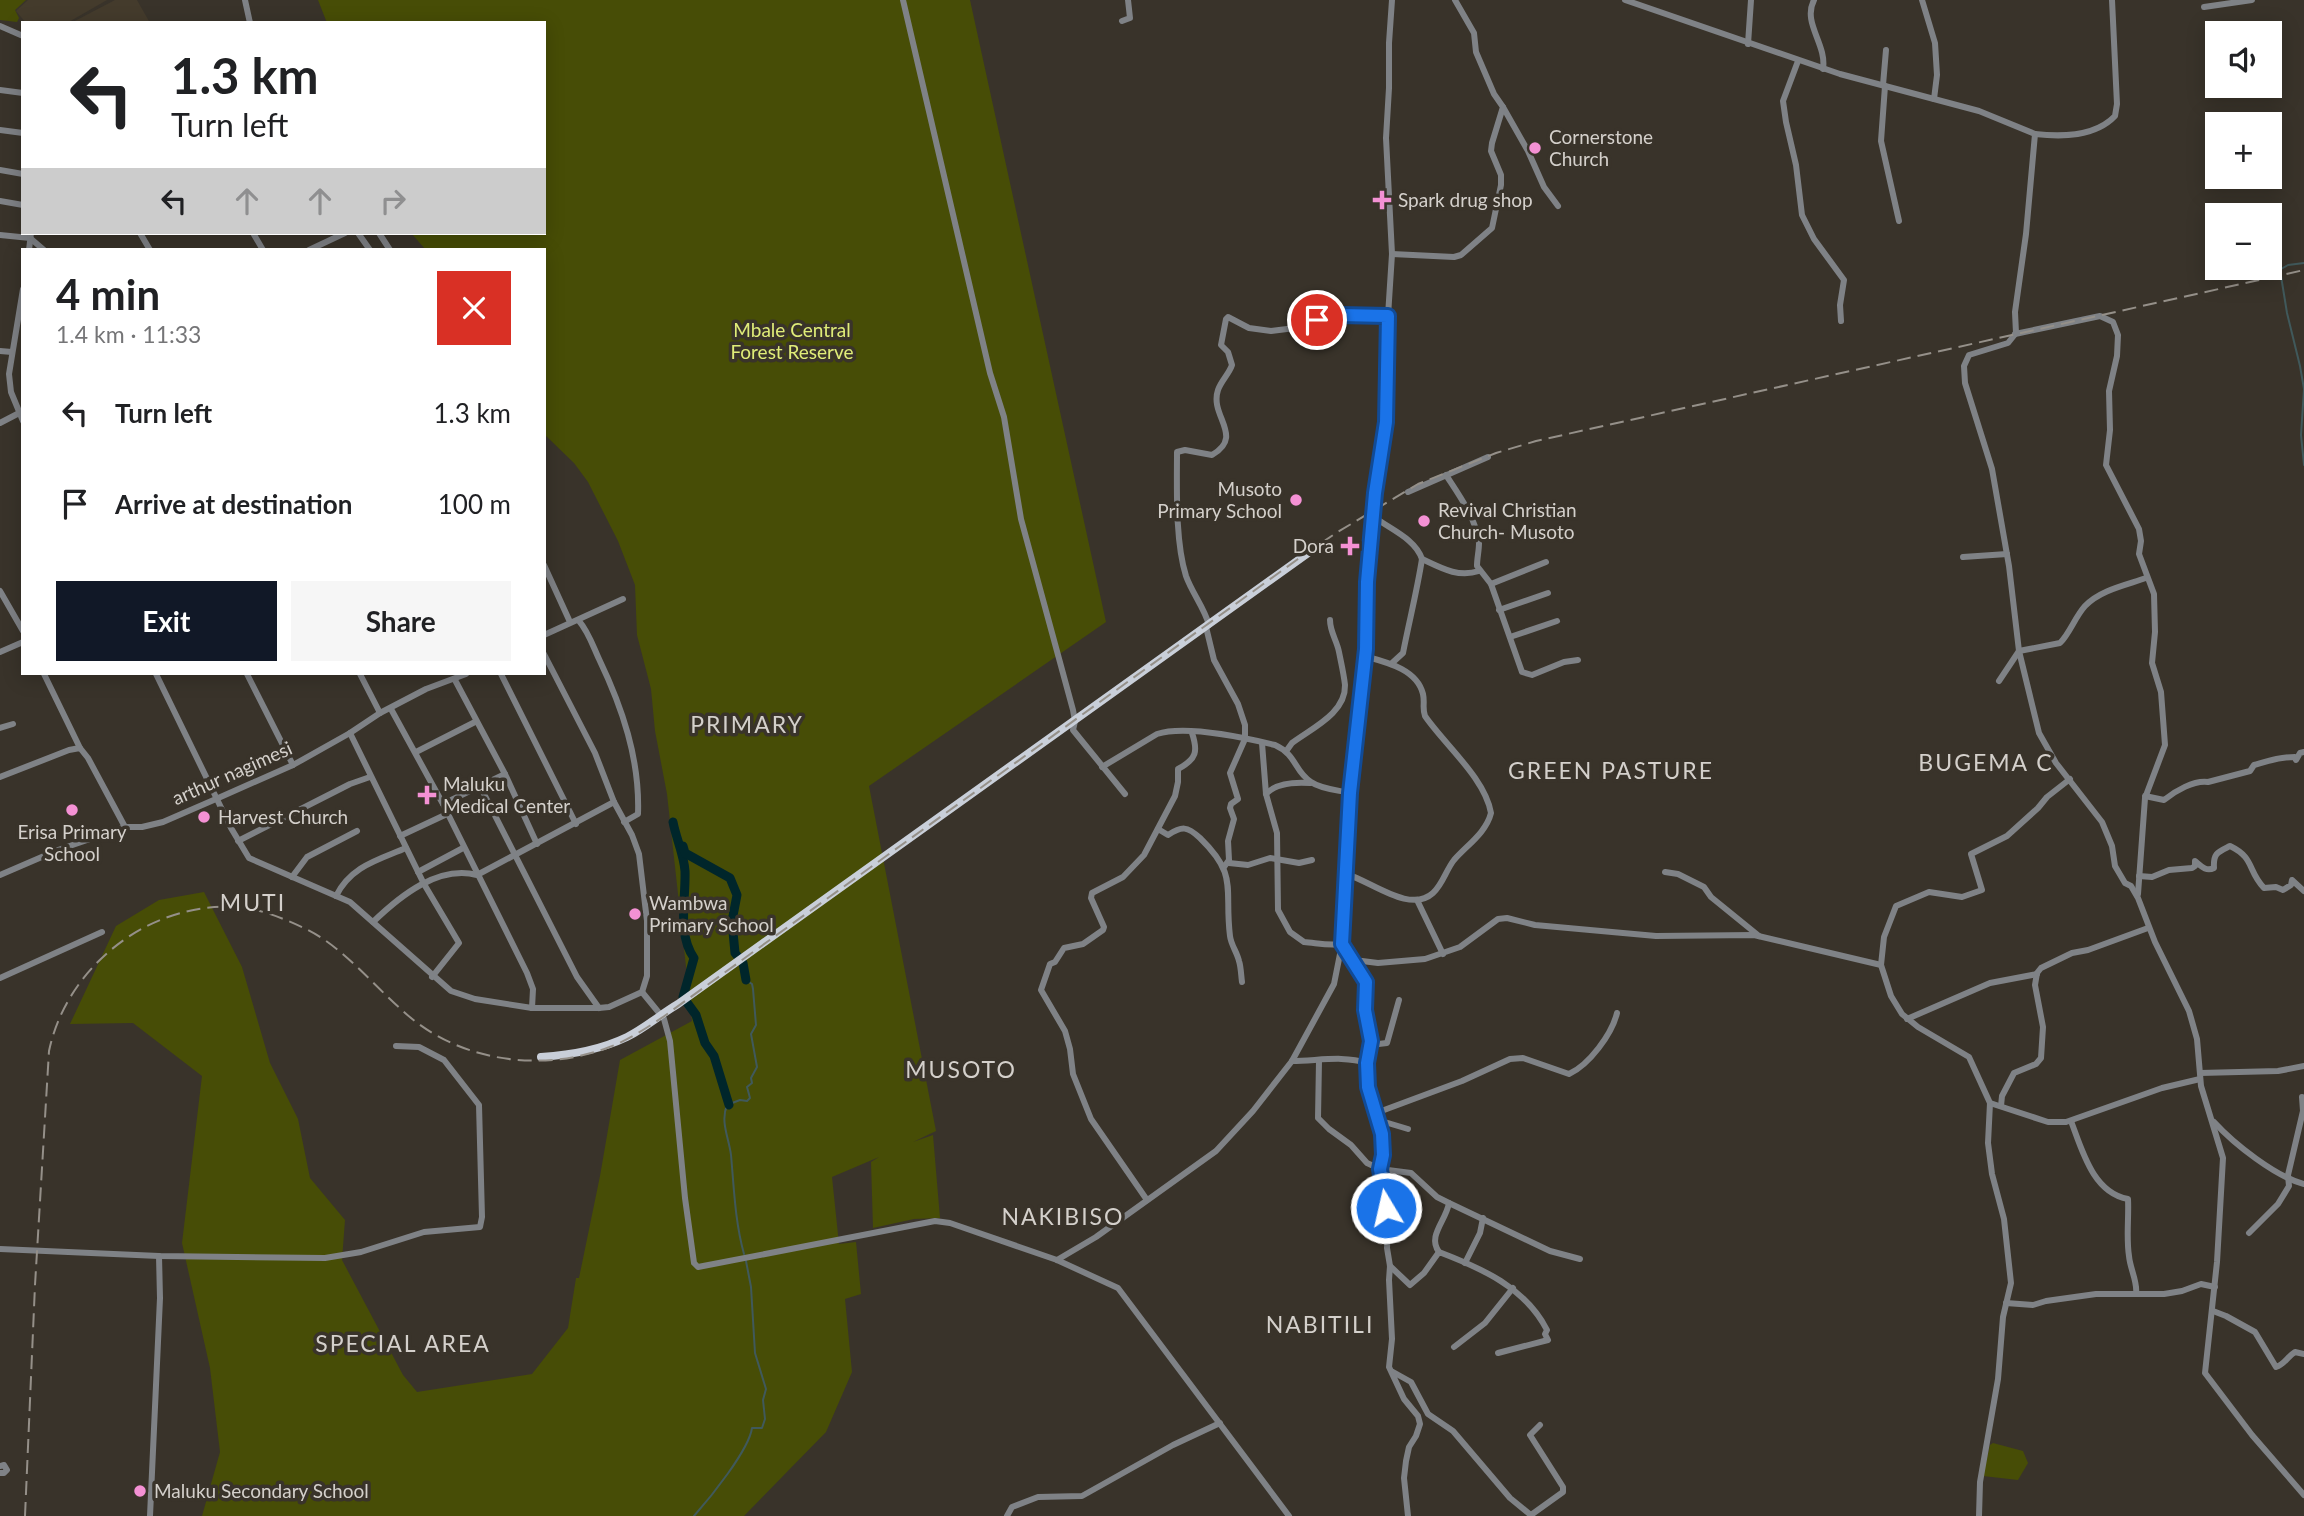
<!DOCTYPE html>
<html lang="en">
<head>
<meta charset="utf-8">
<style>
	:root { --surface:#fff; --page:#f6f6f6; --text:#202124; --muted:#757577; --accent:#111827 }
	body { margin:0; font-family:Lato,sans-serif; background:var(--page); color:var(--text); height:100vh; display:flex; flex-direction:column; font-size:26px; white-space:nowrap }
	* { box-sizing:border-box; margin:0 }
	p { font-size:23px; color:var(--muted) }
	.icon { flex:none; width:38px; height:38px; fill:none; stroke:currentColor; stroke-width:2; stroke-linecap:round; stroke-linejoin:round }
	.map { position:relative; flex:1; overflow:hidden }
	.panel { position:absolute; left:21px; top:248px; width:525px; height:427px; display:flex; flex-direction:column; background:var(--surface); border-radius:0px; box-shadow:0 4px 18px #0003 }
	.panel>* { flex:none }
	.hud { position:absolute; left:21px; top:21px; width:525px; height:214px; border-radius:0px; box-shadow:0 4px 18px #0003; background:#fff; color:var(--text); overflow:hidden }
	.controls { position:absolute; left:2205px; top:21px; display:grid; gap:14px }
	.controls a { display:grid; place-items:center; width:77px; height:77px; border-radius:0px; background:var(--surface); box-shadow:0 4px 18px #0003; font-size:35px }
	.pin { position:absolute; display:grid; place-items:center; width:60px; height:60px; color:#fff; margin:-30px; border:4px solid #fff; border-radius:50%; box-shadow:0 2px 7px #0007 }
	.me { position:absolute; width:77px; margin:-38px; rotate:351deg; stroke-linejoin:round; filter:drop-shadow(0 0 5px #0008) }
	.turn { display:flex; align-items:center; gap:24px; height:147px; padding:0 35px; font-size:32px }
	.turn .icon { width:91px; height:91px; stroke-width:2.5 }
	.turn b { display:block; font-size:49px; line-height:60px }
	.lanes { display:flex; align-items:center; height:66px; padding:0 35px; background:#0003; justify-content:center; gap:35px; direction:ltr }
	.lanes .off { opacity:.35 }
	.round { display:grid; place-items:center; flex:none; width:74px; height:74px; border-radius:0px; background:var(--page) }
	.head { display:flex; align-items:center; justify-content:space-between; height:119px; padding:0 35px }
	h1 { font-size:42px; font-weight:700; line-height:52px }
	.button { display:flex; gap:14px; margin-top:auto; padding:14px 35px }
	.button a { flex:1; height:80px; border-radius:0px; background:var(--accent); color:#fff; font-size:28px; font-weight:700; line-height:80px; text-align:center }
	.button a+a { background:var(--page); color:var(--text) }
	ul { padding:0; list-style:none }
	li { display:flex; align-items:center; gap:21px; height:91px; padding:0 35px }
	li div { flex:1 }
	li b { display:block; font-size:26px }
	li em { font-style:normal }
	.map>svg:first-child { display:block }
	.built { fill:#443b2c }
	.green { fill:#474d06 }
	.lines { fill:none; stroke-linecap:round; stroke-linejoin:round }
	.stream { stroke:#40595b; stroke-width:2 }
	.river { stroke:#00262b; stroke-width:9 }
	.minor { stroke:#7f8286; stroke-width:6 }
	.major { stroke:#c9cfd9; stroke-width:8 }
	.rail { stroke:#959089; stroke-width:2; stroke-dasharray:14 7; stroke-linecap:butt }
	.route-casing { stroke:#114b97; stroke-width:18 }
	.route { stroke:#1a73e8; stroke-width:12 }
	.poi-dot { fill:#f491d4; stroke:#39332a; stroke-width:2.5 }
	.labels { text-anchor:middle; stroke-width:7; stroke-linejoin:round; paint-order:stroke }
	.poi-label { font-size:19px; fill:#d4d0cb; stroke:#39332a; text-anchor:start }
	.park-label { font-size:19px; fill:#dfec78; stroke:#39332a }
	.street-label { font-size:19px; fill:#d4d0cb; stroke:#39332a }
	.quarter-label { font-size:23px; letter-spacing:2px; fill:#d4d0cb; stroke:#39332a }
</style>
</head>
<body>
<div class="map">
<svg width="2304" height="1516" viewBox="0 0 2304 1516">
	<rect width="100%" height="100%" fill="#39332a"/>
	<g class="built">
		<path d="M28 0H107L67 23H26L16 11Z"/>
		<path d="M115 0H137L150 23H71Z"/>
	</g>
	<g class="green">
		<path d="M0 0H26L15 10 19 18 17 22 0 20Z"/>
		<path d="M318 0H970L1106 622 869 786 936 1131 913 1142 933 1135 940 1218 914 1219 873 1228 871 1162 879 1157 832 1177 839 1244 856 1242 861 1294 845 1299 852 1372 826 1432 744 1516H202L220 1452 210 1368 182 1243 202 1076 133 1023 70 1024 116 926 159 900 204 892 242 967 270 1063 298 1119 310 1178 345 1220 342 1260 403 1375 417 1392 532 1374 568 1328 576 1278H579L600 1176 620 1060 692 1021 667 794 655 731 651 689 637 635 635 585 618 541 588 482 574 463 544 434V250H426L411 233H544V23H327Z"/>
		<path d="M1993 1443 2023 1451 2028 1463 2018 1480 1983 1476 1990 1445Z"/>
	</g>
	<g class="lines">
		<g class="stream">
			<path d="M2281 269 2288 265 2304 263"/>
			<path d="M2281 276 2287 313 2300 366 2304 389 2301 435 2304 465"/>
			<path d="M744 1254C735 1222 734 1188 731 1155 729 1138 720 1122 727 1105L740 1100 747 1101 750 1098 747 1087 752 1083 751 1078 757 1067 751 1034 756 1025 753 989 752 984 746 980"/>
			<path d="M694 1516C710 1498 749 1450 752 1428H762L765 1419 763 1400 766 1389 755 1353 751 1287 746 1261"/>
		</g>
		<g class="river">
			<path d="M673 822C676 838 684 855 685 871 686 900 677 934 694 958L683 997 696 1015 705 1043 714 1056 729 1105"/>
			<path d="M683 846 685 853 730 878 737 895 732 921 735 953 743 963 746 980"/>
		</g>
		<g class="minor">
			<path d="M245 0 250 23"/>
			<path d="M903 0 990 373 1004 417 1021 519 1073 710 1075 721 1073 730 1125 794"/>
			<path d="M1625 0 1840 74 1979 111 2035 134 2026 234 2015 312 2016 333 2008 343 1969 355 1964 366 1965 383 1992 469 2009 566 2019 651 2039 733 2056 763 2102 822 2112 846 2115 866 2125 883 2131 886 2138 898 2155 942 2189 1011 2197 1039 2201 1086 2223 1158 2217 1262 2205 1373 2252 1435 2304 1495"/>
			<path d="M1814 0C1802 23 1827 44 1823 69"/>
			<path d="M1922 0 1935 43 1937 75 1934 99"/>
			<path d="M2204 7 2252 0"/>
			<path d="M1122 21 1130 18 1128 0"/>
			<path d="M0 26 23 36"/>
			<path d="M1748 44 1751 0"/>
			<path d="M1798 61 1783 101 1786 122 1796 165 1802 215 1814 239 1844 280 1840 305 1841 321"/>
			<path d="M1883 85 1886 50"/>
			<path d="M1885 86 1881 141 1899 221"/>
			<path d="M0 90 23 93"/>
			<path d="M1503 107 1528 151 1544 187 1558 206"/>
			<path d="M0 130 23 133"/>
			<path d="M2035 134C2062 137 2095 137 2115 116L2117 104 2112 0"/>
			<path d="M0 170 23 174"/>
			<path d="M0 201 23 205"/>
			<path d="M140 233 150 250"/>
			<path d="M253 233 263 250"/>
			<path d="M358 233 370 250"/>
			<path d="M379 233 390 250"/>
			<path d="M0 235 30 238 44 250"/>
			<path d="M29 250 31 233"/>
			<path d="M309 250 345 233"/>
			<path d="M1392 254 1454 257 1461 255 1492 228 1501 185V175L1491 151 1492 143 1503 107 1494 94 1476 52 1474 33 1455 0"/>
			<path d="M23 289 9 374 11 392 23 421"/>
			<path d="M2015 334 2100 316 2113 322 2118 335 2117 356 2109 391 2110 430 2106 465 2139 529 2141 541 2139 554 2154 594 2155 632 2152 663 2161 692 2165 745 2145 798 2138 894"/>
			<path d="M0 351 12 352"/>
			<path d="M0 423 23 411"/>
			<path d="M1446 475C1459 495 1476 518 1479 543 1479 551 1477 558 1477 566L1491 584 1522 672 1532 675 1564 662 1578 660"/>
			<path d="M1408 492 1488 457"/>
			<path d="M1373 516C1389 529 1415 538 1422 559 1417 591 1409 622 1403 653L1391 664"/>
			<path d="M1963 557 2007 554"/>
			<path d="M1422 559C1441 568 1458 578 1479 571"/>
			<path d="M544 565 570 622"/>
			<path d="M1491 584 1546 562"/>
			<path d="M0 591 23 631"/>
			<path d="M1499 610 1548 593"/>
			<path d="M579 621C588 631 593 646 599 659 622 707 640 759 638 814L624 822"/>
			<path d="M1209 625C1204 607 1192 593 1186 576 1175 541 1177 488 1177 452L1185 450 1212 455C1245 436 1209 416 1218 390 1221 381 1229 374 1232 365L1228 352 1221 345 1226 319 1228 317 1249 328 1271 331 1303 327 1327 316H1388"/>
			<path d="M1206 627 1214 660 1238 704 1245 725V739L1230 773 1238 799 1231 804 1230 808 1234 819 1228 841 1229 860 1224 867"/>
			<path d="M544 635 623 599"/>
			<path d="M1510 637 1557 621"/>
			<path d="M0 652 23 642"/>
			<path d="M44 674 80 748"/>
			<path d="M156 674 231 828 249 858 350 902 451 991 475 999 532 1008H599L609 1007 642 992 647 976V921L639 854 632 835 614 802 595 753 544 654"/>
			<path d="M247 674 293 765"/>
			<path d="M360 674 380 713"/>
			<path d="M501 674 576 824"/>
			<path d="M455 680 505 774 537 844"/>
			<path d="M1999 681 2019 651 2060 643C2070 633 2075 617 2085 606 2100 590 2126 585 2146 578"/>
			<path d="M391 709 443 804 527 973 533 989 532 1008"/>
			<path d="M0 728 13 724"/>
			<path d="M350 733 424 884 459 943 432 977"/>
			<path d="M1262 743 1266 794 1277 833 1278 910 1290 932 1304 942C1317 943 1328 946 1342 944L1366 982 1365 1010 1371 1041 1367 1063 1369 1087 1382 1134 1383 1155 1380 1169 1388 1227 1387 1248 1390 1266 1389 1280 1392 1339 1389 1367 1404 1399 1418 1416 1420 1424 1416 1436 1409 1447 1406 1461 1404 1478 1408 1516"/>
			<path d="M1287 750 1292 743C1312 728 1346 713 1345 685 1344 675 1341 662 1339 652 1337 641 1330 632 1330 620"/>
			<path d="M416 752 475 722"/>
			<path d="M1102 767 1157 734C1185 725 1246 738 1275 745 1297 755 1294 771 1311 782 1321 789 1337 790 1350 793"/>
			<path d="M0 777 69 750 80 748 88 758 125 827"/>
			<path d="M480 786 577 977 599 1008"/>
			<path d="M1266 794C1276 783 1295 782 1310 783"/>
			<path d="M2145 796 2164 800C2175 791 2194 780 2208 782L2250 771 2254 765C2268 761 2279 757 2295 757L2296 760 2300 753 2304 752"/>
			<path d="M443 804 505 774"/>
			<path d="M1158 829 1168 835C1182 826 1187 826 1200 838 1239 876 1224 888 1230 936 1231 945 1237 952 1239 961 1241 967 1241 975 1242 982"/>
			<path d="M400 836 447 814"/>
			<path d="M238 841 350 784 370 777"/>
			<path d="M1229 863 1248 865 1270 858 1299 863 1312 860"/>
			<path d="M418 872 463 848"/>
			<path d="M1665 872 1678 874 1704 887 1711 897 1759 936"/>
			<path d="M1346 874C1371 881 1410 914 1433 893 1443 884 1446 870 1454 860 1467 845 1486 833 1491 813 1485 778 1444 744 1425 716 1422 708 1425 703 1423 694 1417 669 1386 662 1364 656"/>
			<path d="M0 875 58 850 125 827H142L163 822 216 799 293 765 350 733 380 713 426 689 466 674"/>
			<path d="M2139 876 2152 877 2169 870 2192 868 2195 866V861C2201 866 2206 872 2214 868 2213 853 2218 852 2230 846 2255 858 2247 870 2264 888L2276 887 2283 890 2291 885 2292 880 2304 891"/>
			<path d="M292 877 307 857 357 831"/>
			<path d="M336 896C351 866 378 860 406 848"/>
			<path d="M1417 900 1443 954"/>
			<path d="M373 922C400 896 438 865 477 875L614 802"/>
			<path d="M1354 960 1378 963 1425 959 1460 947 1498 919 1507 918 1535 925 1656 936 1754 935 1881 965 1891 996 1902 1014 1918 1027 1969 1057 1990 1103 2048 1122H2066L2162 1088 2200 1079"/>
			<path d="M1881 965 1884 937 1896 906 1929 892 1962 897 1982 890 1971 854 2007 836 2038 808 2047 797 2070 779"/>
			<path d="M0 978 102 932"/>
			<path d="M642 992 664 1019 670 1041 685 1198 694 1263 698 1267 935 1221 950 1223 1057 1260 1118 1288 1289 1516"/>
			<path d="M1907 1019 1990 983 2037 974"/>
			<path d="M1370 1045 1387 1043 1399 1000"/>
			<path d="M1292 1061C1317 1061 1343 1055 1367 1063"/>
			<path d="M1319 1061 1318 1118 1329 1129 1351 1145 1367 1163 1380 1169 1411 1173 1437 1197 1449 1203C1446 1221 1427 1236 1439 1252"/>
			<path d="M2200 1073 2278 1071 2304 1066"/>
			<path d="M2001 1106 2002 1096 2014 1073 2036 1064 2041 1058 2043 1027 2035 985 2037 973 2041 968 2072 953 2088 950 2148 928"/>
			<path d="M1376 1113 1462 1081 1510 1059 1523 1058 1569 1074C1589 1065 1612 1034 1617 1013"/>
			<path d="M1378 1120 1408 1129"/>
			<path d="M2071 1121C2082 1150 2093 1193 2128 1199 2129 1218 2126 1237 2129 1256 2130 1269 2138 1282 2136 1294"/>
			<path d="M2214 1122C2234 1144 2276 1177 2304 1184"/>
			<path d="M1147 1200 1091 1119 1073 1074 1070 1049 1065 1031 1041 990 1050 964 1055 962 1064 948 1083 944 1103 930 1104 927 1091 898 1092 893 1123 877 1144 855 1175 796 1178 782V769C1197 759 1198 751 1192 733"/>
			<path d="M1449 1203 1550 1251 1580 1259"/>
			<path d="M2249 1233 2278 1204 2289 1186 2288 1175 2303 1111 2302 1097"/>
			<path d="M0 1249 159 1256 325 1258 361 1252 424 1232 480 1227 482 1217 479 1105 444 1060 419 1047 396 1046"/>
			<path d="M1057 1260 1096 1237 1216 1151 1253 1111 1292 1061 1334 984 1342 944 1350 793 1366 649 1367 582 1375 493 1386 422 1388 316 1392 254 1386 138 1389 88V43L1392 0"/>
			<path d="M1465 1263 1480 1233 1483 1218"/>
			<path d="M1390 1266 1410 1285 1424 1273 1439 1252C1481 1268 1525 1287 1547 1330L1545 1334 1548 1340 1498 1353"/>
			<path d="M2006 1303 2033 1305 2046 1301 2096 1294H2164L2182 1291 2201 1284 2215 1287"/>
			<path d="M2213 1311 2226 1316 2255 1332 2276 1367C2285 1364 2287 1357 2295 1352L2304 1354"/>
			<path d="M1454 1347 1485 1323 1513 1288"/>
			<path d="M1393 1372 1411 1382 1428 1414 1453 1431 1510 1498 1532 1516"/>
			<path d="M0 1466 4 1465 7 1470 4 1473H0"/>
			<path d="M1531 1515 1563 1492V1487L1530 1435 1540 1425"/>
			<path d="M150 1516 160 1298 159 1256"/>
			<path d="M1007 1516 1012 1507 1038 1497 1082 1496 1173 1445 1220 1423"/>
			<path d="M1979 1516 1980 1482 1998 1379 2003 1317 2011 1283 2004 1219 1992 1174 1988 1143 1990 1103"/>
		</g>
		<path class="major" d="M541 1057C571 1055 600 1050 627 1037 645 1028 661 1014 678 1004L1311 551"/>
		<path class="rail" d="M25 1516 35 1285 49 1051C67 964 155 897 245 908 266 911 287 920 306 929 343 947 372 984 403 1011 457 1061 539 1073 607 1048 627 1041 645 1029 663 1017L1298 559 1336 533 1418 484 1496 453 1536 441 2304 270"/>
	</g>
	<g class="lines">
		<defs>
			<path id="route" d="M1317 320 1340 315 1388 316 1386 422 1375 493 1367 582 1366 649 1350 793 1342 944 1366 982 1365 1010 1371 1041 1367 1063 1368 1087 1382 1134 1383 1155 1380 1169 1386 1208"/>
		</defs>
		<use href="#route" class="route-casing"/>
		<use href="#route" class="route"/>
	</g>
	<g class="poi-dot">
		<circle cx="1535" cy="148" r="7"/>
		<path d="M1378.5 189.5h7v7h7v7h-7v7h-7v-7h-7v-7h7z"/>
		<circle cx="1296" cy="500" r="7"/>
		<circle cx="1424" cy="521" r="7"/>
		<path d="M1346.5 535.5h7v7h7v7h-7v7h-7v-7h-7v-7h7z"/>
		<path d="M423.5 784.5h7v7h7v7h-7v7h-7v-7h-7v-7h7z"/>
		<circle cx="72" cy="810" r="7"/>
		<circle cx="204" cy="817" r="7"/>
		<circle cx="635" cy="914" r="7"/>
		<circle cx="140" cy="1491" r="7"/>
	</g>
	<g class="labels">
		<g class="poi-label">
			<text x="1549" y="144">Cornerstone<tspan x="1549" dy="22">Church</tspan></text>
			<text x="1398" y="207">Spark drug shop</text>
			<text x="1282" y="496" text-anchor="end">Musoto<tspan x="1282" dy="22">Primary School</tspan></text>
			<text x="1438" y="517">Revival Christian<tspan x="1438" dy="22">Church- Musoto</tspan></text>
			<text x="1334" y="553" text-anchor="end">Dora</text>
			<text x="443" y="791">Maluku<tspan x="443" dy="22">Medical Center</tspan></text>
			<text x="218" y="824">Harvest Church</text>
			<text x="72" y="839" text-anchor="middle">Erisa Primary<tspan x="72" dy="22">School</tspan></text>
			<text x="649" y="910">Wambwa<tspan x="649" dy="22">Primary School</tspan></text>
			<text x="154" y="1498">Maluku Secondary School</text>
		</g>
		<g class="park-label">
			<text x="792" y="337">Mbale Central<tspan x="792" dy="22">Forest Reserve</tspan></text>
		</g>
		<g class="street-label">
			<text transform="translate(232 773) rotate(-24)" y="7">arthur nagimesi</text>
		</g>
		<g class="quarter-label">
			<text x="747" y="733">PRIMARY</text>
			<text x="1986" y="771">BUGEMA C</text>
			<text x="1611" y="779">GREEN PASTURE</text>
			<text x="253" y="911">MUTI</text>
			<text x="961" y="1078">MUSOTO</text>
			<text x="1063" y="1225">NAKIBISO</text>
			<text x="1320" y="1333">NABITILI</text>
			<text x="403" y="1352">SPECIAL AREA</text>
		</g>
	</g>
</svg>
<div class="controls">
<a><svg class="icon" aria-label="sound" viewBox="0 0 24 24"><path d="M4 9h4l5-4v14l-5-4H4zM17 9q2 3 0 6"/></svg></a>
<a>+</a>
<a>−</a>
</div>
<div class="pin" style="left:1317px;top:320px;background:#d93025"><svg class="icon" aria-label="arrive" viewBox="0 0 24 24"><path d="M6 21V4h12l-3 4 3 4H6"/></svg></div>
<svg class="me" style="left:1386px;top:1208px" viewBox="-20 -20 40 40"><circle r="17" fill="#1a73e8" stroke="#fff" stroke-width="3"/><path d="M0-11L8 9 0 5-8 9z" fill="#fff"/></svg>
<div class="hud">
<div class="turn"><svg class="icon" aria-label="left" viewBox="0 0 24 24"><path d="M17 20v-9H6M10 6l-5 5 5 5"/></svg><div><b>1.3 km</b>Turn left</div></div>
<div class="lanes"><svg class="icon" aria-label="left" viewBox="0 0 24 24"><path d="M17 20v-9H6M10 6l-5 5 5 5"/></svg><svg class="icon off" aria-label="ahead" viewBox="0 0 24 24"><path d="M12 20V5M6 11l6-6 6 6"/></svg><svg class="icon off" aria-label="ahead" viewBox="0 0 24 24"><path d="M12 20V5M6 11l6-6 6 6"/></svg><svg class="icon off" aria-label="right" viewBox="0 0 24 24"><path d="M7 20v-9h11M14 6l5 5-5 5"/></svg></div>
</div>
<section class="panel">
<div class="head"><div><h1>4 min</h1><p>1.4 km · 11:33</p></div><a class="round" style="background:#d93025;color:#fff"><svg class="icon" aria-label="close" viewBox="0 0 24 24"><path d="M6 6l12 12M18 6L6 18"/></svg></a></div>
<ul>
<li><svg class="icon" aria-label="left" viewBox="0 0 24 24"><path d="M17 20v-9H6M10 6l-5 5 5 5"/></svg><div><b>Turn left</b></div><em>1.3 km</em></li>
<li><svg class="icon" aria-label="arrive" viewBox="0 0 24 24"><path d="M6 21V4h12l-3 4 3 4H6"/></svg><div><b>Arrive at destination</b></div><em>100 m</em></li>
</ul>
<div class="button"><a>Exit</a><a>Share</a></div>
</section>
</div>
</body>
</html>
